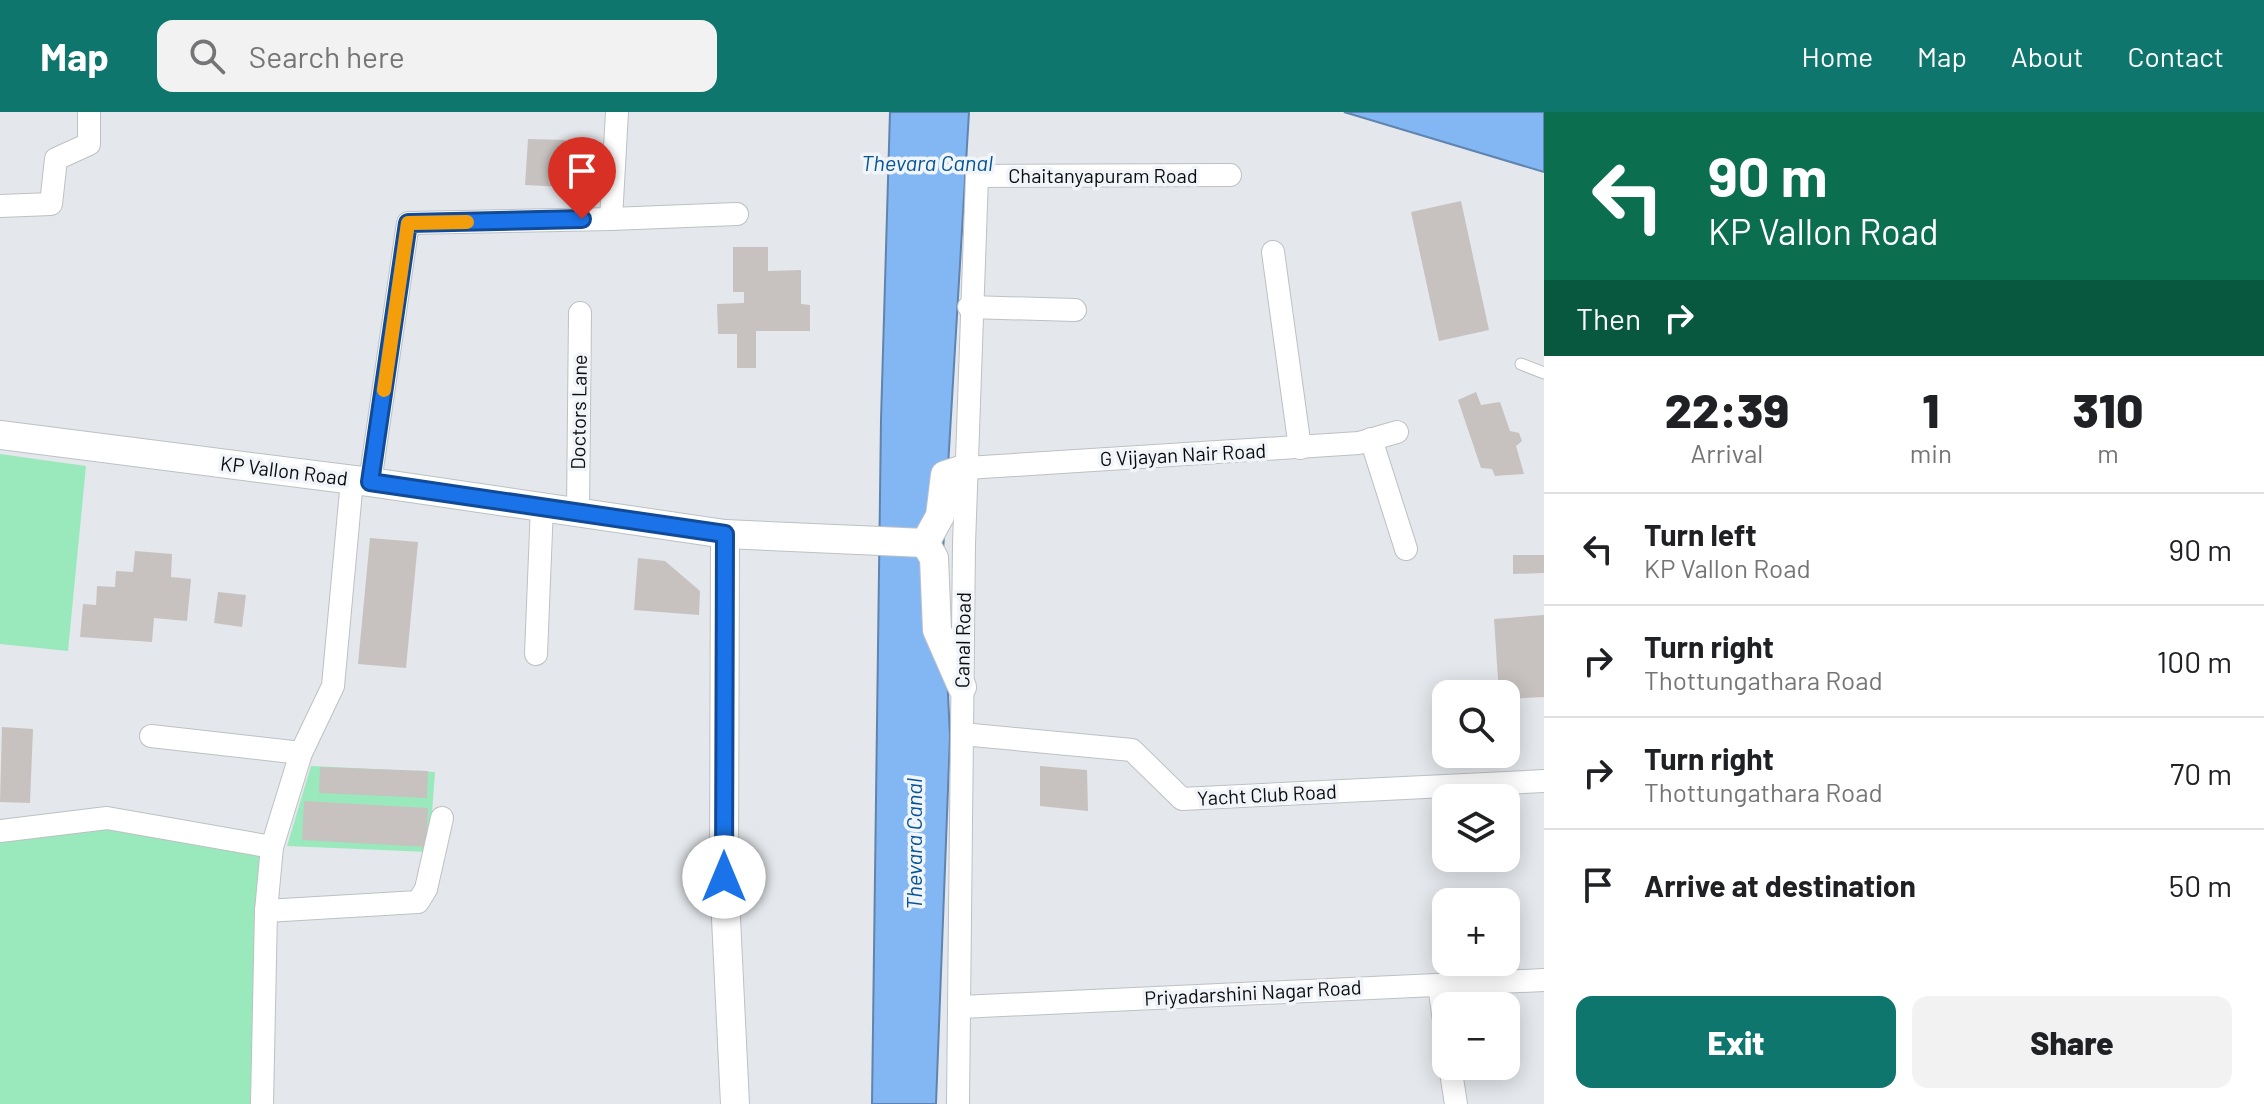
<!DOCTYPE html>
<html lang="en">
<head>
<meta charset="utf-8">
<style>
	:root { --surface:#fff; --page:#f2f2f2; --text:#202124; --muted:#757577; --line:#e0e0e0; --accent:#0f766e }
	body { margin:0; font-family:Barlow,sans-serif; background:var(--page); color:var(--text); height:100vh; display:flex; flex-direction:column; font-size:30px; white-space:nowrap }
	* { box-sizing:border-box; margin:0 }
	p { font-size:26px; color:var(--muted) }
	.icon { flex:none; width:44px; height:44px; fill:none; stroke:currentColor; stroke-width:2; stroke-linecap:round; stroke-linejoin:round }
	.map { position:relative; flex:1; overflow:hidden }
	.drawer { display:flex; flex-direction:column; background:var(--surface); width:720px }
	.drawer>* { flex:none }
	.guide { background:#0b6e4f; color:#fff; overflow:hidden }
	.fabs { position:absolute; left:1432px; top:568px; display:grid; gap:16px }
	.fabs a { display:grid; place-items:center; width:88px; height:88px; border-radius:16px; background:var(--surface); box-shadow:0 4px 20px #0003; font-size:40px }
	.pin { position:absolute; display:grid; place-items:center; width:68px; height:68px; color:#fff; margin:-82px -34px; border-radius:50% 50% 50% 0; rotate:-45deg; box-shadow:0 0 8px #0007 }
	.pin .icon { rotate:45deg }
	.me { position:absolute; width:88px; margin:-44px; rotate:0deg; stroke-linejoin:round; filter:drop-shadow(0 0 6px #0008) }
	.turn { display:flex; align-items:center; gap:28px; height:168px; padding:0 32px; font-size:36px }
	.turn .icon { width:104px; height:104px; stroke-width:2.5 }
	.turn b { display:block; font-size:56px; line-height:68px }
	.then { display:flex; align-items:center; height:76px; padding:0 32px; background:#0003; gap:16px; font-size:30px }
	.eta { display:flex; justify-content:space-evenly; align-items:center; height:136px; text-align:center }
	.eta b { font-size:48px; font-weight:800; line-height:56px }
	.primary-button { display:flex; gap:16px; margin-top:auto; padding:16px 32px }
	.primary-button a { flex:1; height:92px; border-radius:16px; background:var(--accent); color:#fff; font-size:32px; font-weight:800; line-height:92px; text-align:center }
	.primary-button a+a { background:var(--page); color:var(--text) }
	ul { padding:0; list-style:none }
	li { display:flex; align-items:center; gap:24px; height:112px; padding:0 32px; border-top:2px solid var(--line) }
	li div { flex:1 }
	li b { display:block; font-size:30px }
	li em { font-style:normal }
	header { display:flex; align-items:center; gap:48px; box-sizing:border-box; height:112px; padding:0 40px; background:var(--accent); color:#fff }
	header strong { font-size:38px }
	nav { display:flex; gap:44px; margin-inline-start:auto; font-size:28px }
	.search { width:560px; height:72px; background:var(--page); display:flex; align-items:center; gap:20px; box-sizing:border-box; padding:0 28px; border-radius:16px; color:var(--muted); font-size:30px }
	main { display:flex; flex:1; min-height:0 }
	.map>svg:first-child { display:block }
	.green { fill:#99e9bc }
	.water { fill:#83b7f4; stroke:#5f84af; stroke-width:2 }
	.building { fill:#c7c2bf }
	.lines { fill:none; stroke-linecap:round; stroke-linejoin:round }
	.service-casing { stroke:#bdc0c4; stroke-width:13 }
	.minor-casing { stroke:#bdc0c4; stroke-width:24 }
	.tertiary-casing { stroke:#bdc0c4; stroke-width:30 }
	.service { stroke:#fff; stroke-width:11 }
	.minor { stroke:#fff; stroke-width:22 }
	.tertiary { stroke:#fff; stroke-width:28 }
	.route-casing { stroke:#114b97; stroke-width:20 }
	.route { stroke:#1a73e8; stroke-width:14 }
	.slow { stroke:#f59e0b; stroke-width:14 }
	.labels { text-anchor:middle; stroke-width:7; stroke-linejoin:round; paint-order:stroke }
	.street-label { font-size:20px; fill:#0b0c0d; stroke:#f1f4f8 }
	.water-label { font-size:22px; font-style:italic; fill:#03549b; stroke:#f1f4f8 }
</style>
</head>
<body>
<header>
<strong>Map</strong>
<div class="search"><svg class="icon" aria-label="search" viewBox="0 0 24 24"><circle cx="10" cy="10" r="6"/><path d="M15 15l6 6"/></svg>Search here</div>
<nav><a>Home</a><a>Map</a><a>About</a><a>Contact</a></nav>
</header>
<main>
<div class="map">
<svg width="1544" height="992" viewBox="0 0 1544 992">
	<rect width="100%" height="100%" fill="#e4e7eb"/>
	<g class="green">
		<path d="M0 342 86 354 68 539 0 532Z"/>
		<path d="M311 654 435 660 429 740 287 734Z"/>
		<path d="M106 717 262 743 250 992H0V729Z"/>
	</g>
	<g class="water">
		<path d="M890 0H969L942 456 950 624 936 992H872L881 308Z"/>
		<path d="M1344 0H1544V60Z"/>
	</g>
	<g class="building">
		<path d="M528 27 566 28 562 75 525 73Z"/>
		<path d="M1461 89 1489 218 1439 229 1411 100Z"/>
		<path d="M733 135H768V159L801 158V192L810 193V219H756V256H737V222H718L717 192 744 191V180H733Z"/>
		<path d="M1476 280 1481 293 1500 290 1510 319 1519 321 1522 329 1516 334 1524 362 1495 364 1492 357 1481 356 1458 288Z"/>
		<path d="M370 426 418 430 406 556 358 552Z"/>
		<path d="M135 439 172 442 171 465 191 467 187 509 154 506 152 530 80 525 83 492 96 493 97 474 115 475 116 459 133 460Z"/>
		<path d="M1513 443H1544V461L1513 462Z"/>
		<path d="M638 446 665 449 700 479 699 503 634 498Z"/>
		<path d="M218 480 246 483 242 515 214 511Z"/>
		<path d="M1544 503V585L1506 587V582H1499L1494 507Z"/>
		<path d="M2 615 33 617 30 691 0 690Z"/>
		<path d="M1040 654 1087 658 1088 699 1040 694Z"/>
		<path d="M320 655 428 659 427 686 319 681Z"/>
		<path d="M304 689 428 696 426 735 302 728Z"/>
	</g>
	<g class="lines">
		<defs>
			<path id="service" d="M1521 252 1544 261"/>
			<g id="minor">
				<path d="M0 94 51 92 56 47 89 32V0"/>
				<path d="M611 107 737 102"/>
				<path d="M1273 140 1300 336"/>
				<path d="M969 195 1075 198"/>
				<path d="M1371 327 1406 437"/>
				<path d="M967 356 1359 331 1397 320"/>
				<path d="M370 370 408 111 611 107 617 0"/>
				<path d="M578 400 580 201"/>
				<path d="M536 542 542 394"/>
				<path d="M962 622 1132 638 1182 687 1544 669"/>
				<path d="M151 624 301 641"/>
				<path d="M0 719 107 706 272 735"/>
				<path d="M266 799 418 790 426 777 442 706"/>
				<path d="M1439 873 1446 923"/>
				<path d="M961 895 1544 868"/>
				<path d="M1450 954 1456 992"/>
				<path d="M262 992 266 799 272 735 301 641 333 574 352 368"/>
				<path d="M958 992 964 432 977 64 1230 63"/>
			</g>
			<g id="tertiary">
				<path d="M0 323 370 370 725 422 925 431"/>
				<path d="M725 422 724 765 735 992"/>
				<path d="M925 431 934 446 937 518 962 575"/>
				<path d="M925 431 940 404 945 363 967 356"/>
			</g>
		</defs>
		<use href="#service" class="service-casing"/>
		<use href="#minor" class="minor-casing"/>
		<use href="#tertiary" class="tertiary-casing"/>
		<use href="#service" class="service"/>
		<use href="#minor" class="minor"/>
		<use href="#tertiary" class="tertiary"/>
	</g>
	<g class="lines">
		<defs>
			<path id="route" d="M582 107 408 111 370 370 725 422 724 765"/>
		</defs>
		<use href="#route" class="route-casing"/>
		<use href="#route" class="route"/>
		<path class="slow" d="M384 278 408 111 467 110"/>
	</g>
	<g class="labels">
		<g class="street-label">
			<text x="1103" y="71">Chaitanyapuram Road</text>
			<text transform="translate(579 300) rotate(-89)" y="7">Doctors Lane</text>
			<text transform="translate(1183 343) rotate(-3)" y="7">G Vijayan Nair Road</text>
			<text transform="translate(284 359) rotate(7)" y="7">KP Vallon Road</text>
			<text transform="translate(963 528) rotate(-89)" y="7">Canal Road</text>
			<text transform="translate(1267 683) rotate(-3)" y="7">Yacht Club Road</text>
			<text transform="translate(1253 881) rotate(-3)" y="7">Priyadarshini Nagar Road</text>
		</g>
		<g class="water-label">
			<text x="927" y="59">Thevara Canal</text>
			<text transform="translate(914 732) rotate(-90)" y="8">Thevara Canal</text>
		</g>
	</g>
</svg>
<div class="fabs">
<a><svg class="icon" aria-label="search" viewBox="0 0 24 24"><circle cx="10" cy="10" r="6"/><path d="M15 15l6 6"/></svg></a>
<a><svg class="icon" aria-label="layers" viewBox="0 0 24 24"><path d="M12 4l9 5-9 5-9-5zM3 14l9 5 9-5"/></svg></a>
<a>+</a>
<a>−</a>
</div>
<div class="pin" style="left:582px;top:107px;background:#d93025"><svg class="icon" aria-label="arrive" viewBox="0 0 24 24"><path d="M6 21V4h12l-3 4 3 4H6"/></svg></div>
<svg class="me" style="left:724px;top:765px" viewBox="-20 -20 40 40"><circle r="19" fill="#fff"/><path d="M0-13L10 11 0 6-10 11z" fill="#1a73e8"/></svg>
</div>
<section class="drawer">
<div class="guide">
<div class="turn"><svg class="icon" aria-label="left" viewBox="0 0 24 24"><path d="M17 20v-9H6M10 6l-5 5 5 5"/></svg><div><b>90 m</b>KP Vallon Road</div></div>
<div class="then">Then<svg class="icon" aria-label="right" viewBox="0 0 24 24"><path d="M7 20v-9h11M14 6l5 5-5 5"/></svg></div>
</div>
<div class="eta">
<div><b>22:39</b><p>Arrival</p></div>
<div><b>1</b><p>min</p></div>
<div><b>310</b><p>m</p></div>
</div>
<ul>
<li><svg class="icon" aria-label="left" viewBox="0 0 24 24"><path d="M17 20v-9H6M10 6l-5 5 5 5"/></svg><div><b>Turn left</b><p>KP Vallon Road</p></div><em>90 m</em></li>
<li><svg class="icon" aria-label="right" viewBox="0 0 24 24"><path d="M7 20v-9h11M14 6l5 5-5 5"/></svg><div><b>Turn right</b><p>Thottungathara Road</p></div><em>100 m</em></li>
<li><svg class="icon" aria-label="right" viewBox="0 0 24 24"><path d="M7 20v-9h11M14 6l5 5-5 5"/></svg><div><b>Turn right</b><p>Thottungathara Road</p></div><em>70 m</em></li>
<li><svg class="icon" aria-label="arrive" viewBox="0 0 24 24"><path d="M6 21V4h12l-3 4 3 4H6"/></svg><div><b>Arrive at destination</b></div><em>50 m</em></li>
</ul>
<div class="primary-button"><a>Exit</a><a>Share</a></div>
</section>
</main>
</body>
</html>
